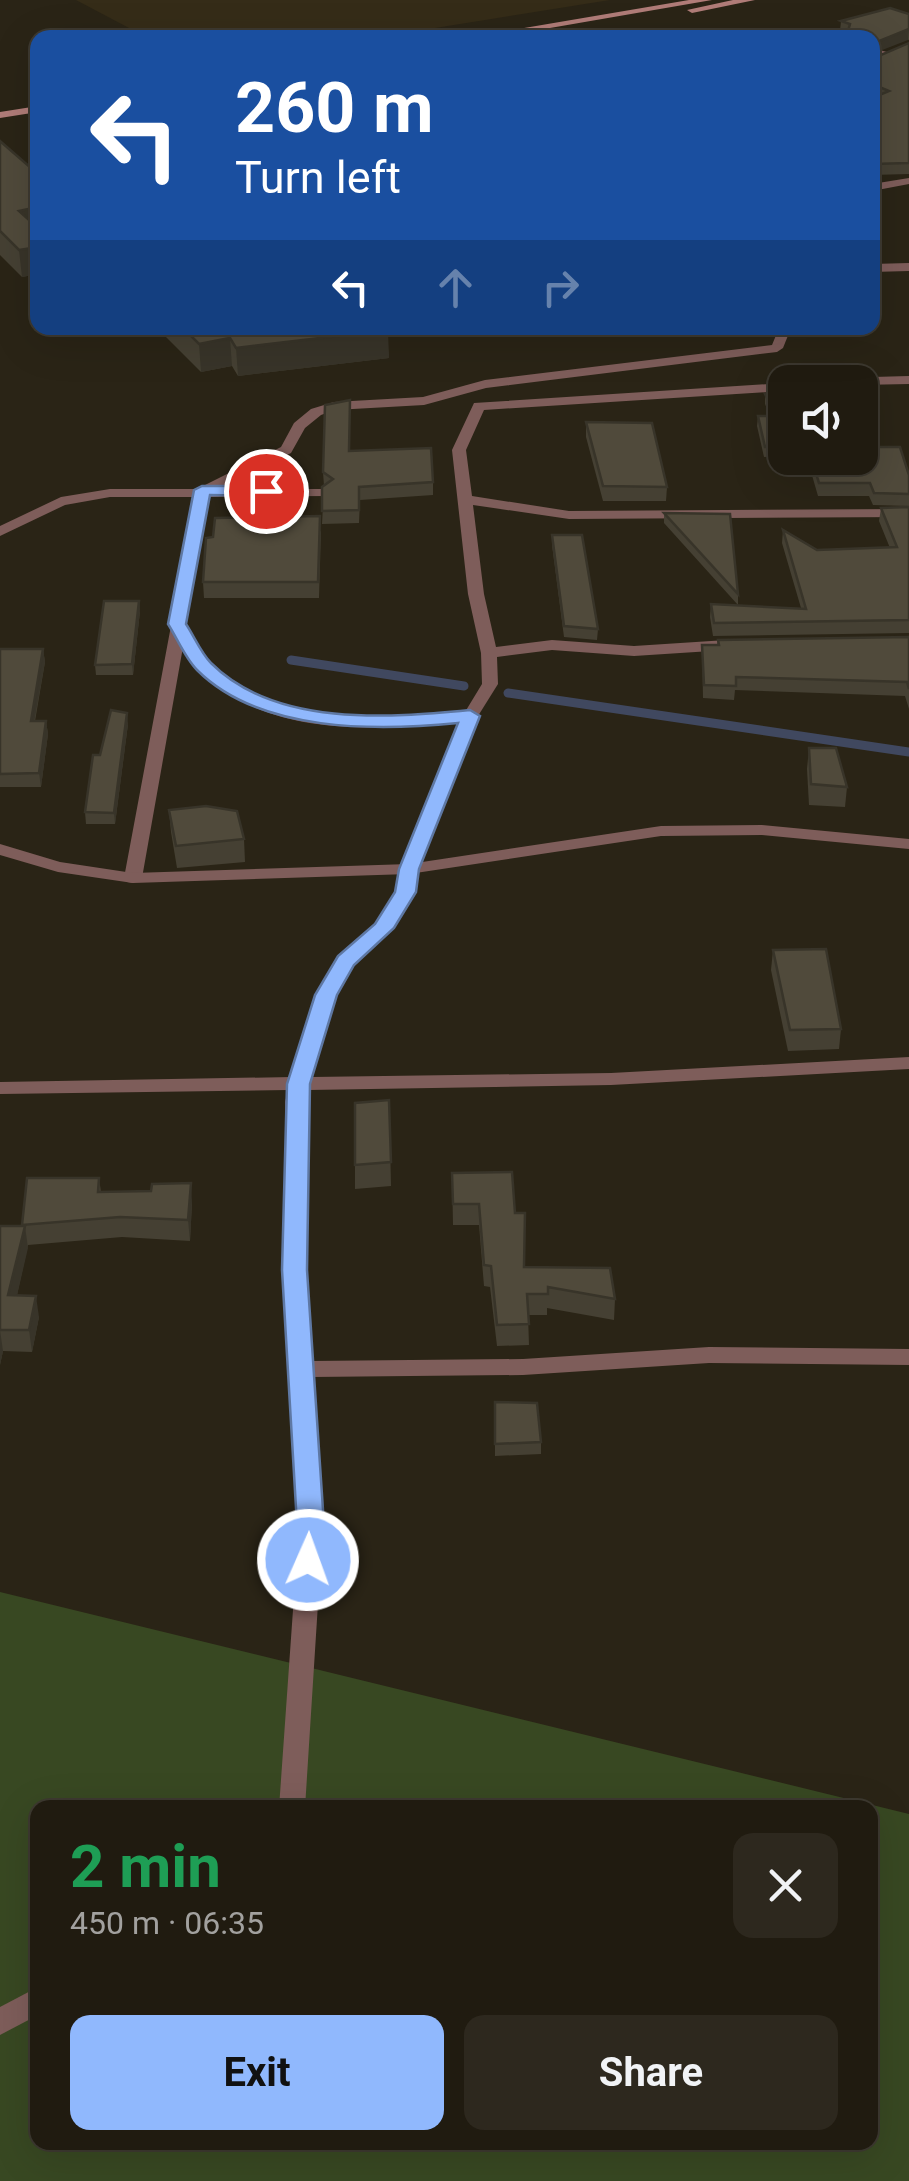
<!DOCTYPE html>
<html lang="en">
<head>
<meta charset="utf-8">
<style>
	:root { --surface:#201b10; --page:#2d281e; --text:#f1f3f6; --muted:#a2a19f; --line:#3d3930; --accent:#90b8fd }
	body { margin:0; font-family:Roboto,sans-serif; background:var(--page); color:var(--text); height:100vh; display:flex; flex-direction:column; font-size:38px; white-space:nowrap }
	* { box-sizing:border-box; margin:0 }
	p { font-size:32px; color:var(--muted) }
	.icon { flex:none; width:55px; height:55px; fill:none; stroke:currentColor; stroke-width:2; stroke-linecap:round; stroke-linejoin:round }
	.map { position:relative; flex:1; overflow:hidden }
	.drawer { position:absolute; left:30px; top:1800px; width:848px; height:350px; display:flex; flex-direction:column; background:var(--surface); border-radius:20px; box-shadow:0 10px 40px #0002,0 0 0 2px var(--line) }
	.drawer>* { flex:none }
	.banner { position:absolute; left:30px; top:30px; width:850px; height:305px; border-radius:20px; box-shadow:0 10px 40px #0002,0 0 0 2px var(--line); background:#1a4fa0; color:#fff; overflow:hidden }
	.fabs { position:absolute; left:768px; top:365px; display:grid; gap:20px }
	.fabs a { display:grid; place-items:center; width:110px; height:110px; border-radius:20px; background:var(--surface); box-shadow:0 10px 40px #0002,0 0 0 2px var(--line); font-size:50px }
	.pin { position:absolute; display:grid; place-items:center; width:85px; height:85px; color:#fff; margin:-42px; border:5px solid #fff; border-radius:50%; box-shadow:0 2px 10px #0007 }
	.me { position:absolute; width:110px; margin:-55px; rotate:2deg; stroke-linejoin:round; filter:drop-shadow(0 0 8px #0008) }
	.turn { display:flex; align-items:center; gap:35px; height:210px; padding:0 40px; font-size:45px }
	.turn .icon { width:130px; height:130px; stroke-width:2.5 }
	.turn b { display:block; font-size:70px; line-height:85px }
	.lanes { display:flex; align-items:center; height:95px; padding:0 40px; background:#0003; justify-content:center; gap:50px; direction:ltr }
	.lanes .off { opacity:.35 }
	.round { display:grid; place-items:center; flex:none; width:105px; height:105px; border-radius:20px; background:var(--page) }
	.headline { display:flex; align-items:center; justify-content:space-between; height:170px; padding:0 40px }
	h1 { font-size:60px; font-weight:700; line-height:75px; color:#1e9e55 }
	.action { display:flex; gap:20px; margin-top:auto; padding:20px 40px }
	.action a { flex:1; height:115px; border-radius:20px; background:var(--accent); color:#111; font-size:40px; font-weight:700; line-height:115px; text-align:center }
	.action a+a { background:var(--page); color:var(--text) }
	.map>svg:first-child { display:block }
	.built { fill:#352c18 }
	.green { fill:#384822; fill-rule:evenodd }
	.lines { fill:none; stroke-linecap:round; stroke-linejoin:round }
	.stream { stroke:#40485f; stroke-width:9 }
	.minor { fill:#7e5d5a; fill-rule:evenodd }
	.tertiary { fill:#7e5d5a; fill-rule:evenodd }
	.secondary { fill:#b07c78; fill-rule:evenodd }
	.wall { fill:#454033 }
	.shaded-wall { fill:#383429 }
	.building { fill:#504a3b; stroke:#383429; stroke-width:2.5 }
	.route { fill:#90b8fd; stroke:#5e78a4; stroke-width:2.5 }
</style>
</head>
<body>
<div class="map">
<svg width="909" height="2181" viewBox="0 0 909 2181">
	<rect width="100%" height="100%" fill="#2a2416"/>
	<path class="built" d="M76 0H610L379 37 148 38Z"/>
	<path class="green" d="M0 1592 909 1814V2181H0ZM38 1808H870V2142H38Z"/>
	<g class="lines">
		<g class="stream">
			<path d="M291 660 464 686"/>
			<path d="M508 693 909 752"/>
		</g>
		<g class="minor">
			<path d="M872 48 891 53 892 55 887 58 872 54Z"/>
			<path d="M909 178V184L872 191V184Z"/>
			<path d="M909 263V271L872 272V264Z"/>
			<path d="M779 328H791L783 348 777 352 486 388 424 405 335 410 321 415 305 428 291 453 217 489H323L330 493 328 496 209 497 186 626C194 639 201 655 212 665 280 728 379 721 465 712L482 684 481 653 468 594 452 450 474 403 785 383V391L484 410 466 450 472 496 569 511 909 509V517L569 519 473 505 484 594 496 647 552 640 634 646 742 639 750 644 742 649 634 656 552 650 497 657 498 684 478 716 418 869 414 892 392 928 353 964 336 995 312 1077 611 1073 909 1057V1069L611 1085 309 1090 305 1102C308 1189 305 1274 311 1361L523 1359 709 1347 909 1349V1365L709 1363 523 1375 312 1377 323 1525 305 1808H279L299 1525 283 1270 287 1200 285 1102 288 1090 0 1094V1082L292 1077 316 995 338 957 376 925 396 892 400 869 459 722C366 732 239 738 183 647L142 878 133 883 127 882 124 878 195 497H110L65 505 0 536V526L61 497 110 489H197L281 447 294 423 311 409 334 402 423 397 485 380 772 345Z"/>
			<path d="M909 376V384L860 385V382H829L836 378Z"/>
			<path d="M38 1987V2015L0 2035V2007Z"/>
		</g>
		<path class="tertiary" d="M762 825 909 839V849L762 835 661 836 409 874 133 883 58 872 0 855V844L60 862 133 873 409 864 661 826Z"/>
		<g class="secondary">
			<path d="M689 0H712L492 38H465Z"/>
			<path d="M733 0H755L692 13 687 10Z"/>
			<path d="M38 106V112L0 118V112Z"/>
		</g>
	</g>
	<g class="wall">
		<path d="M909 14V40L840 31 841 21Z"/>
		<path d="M909 43V174L872 175V98L876 97 872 95V56L874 58Z"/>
		<path d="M0 141 38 174V274L22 277 0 255Z"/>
		<path d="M80 328H130V330L90 337Z"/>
		<path d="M157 328H386L389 358 238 376 232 366 201 372Z"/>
		<path d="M785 393V456L764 457 757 426 758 416H770L765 404V394Z"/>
		<path d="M586 422 667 487 666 501H603L586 437Z"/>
		<path d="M350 451 433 482V495L360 500 359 523 322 524 324 486 323 472Z"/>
		<path d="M807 458H860L909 475V506L873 505 869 496H818Z"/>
		<path d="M909 507V633L713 636 710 617 711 604 801 608 782 543 783 530 817 550 890 548 879 521 881 508Z"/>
		<path d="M664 513 738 594V605L664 523Z"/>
		<path d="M321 531 319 598H204L203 582Z"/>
		<path d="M552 535 598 629 597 640 564 637 552 545Z"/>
		<path d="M139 601 140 611 133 675H96L95 665Z"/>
		<path d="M909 637V709L905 696 735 690 734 700 703 698 702 645H717L718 640Z"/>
		<path d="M0 649H43L45 662 35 721H46L48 734 41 787H0Z"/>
		<path d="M128 724 115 824H86L85 812 100 755Z"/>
		<path d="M809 748 847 787 845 807 809 805 807 769Z"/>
		<path d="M169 810 244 839 245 862 177 868 171 832Z"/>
		<path d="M773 950 841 1029 839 1049 788 1051 771 970Z"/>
		<path d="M389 1100 391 1186 355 1189V1165Z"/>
		<path d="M452 1173 515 1213 524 1267 615 1299 614 1320 547 1308V1315H528L529 1345 497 1346 490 1287 484 1286 479 1225H453Z"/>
		<path d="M99 1178 101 1192 192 1203 190 1241 122 1237 28 1245 17 1295 39 1317 32 1352 3 1351 0 1365V1226H22Z"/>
		<path d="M495 1402 541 1442V1454L495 1456Z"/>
	</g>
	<g class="shaded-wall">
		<path d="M909 29 908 40 872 54V44Z"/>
		<path d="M38 207V234L19 211Z"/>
		<path d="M38 247V274L22 277 19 250Z"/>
		<path d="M89 328H130V330L90 337Z"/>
		<path d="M608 328H630L608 331Z"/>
		<path d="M388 330 389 358 238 376 236 348Z"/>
		<path d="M230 338 232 366 201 372 199 344Z"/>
		<path d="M139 601 140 611 133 675 132 664Z"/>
		<path d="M43 649 45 662 32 734 31 721Z"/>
		<path d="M127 713 128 724 115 824 114 813Z"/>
		<path d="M46 721 48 734 41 787 39 773Z"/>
		<path d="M191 1183 192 1203 190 1241 188 1220Z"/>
		<path d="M25 1226 28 1248 12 1317 8 1295Z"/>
		<path d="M36 1296 39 1317 32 1352 29 1330Z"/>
		<path d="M0 1330 3 1351 0 1365Z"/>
	</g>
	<g class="building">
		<path d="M890 8 909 14V29L872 44V38H775L800 31H848L850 24 841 21Z"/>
		<path d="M604 34 610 38H583Z"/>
		<path d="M909 43V163L872 164V98L889 91 872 84V56L874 58Z"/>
		<path d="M0 141 38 174V207L19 211 38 228V247L19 250 0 231Z"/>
		<path d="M183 328H386L388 330 236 348 230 338 199 344Z"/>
		<path d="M785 393V446L765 447 758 416H775L765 394Z"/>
		<path d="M350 400 349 451 431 448 433 482 359 487V510L322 511V487L333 479 323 472 325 405Z"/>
		<path d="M586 422 652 423 667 487 603 486Z"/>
		<path d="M860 447H900L909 475V494L874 493 870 483H819L811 458H860Z"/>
		<path d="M909 507V620L714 623 711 604 806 609 783 530 817 550 897 547 881 508Z"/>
		<path d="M664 513 730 514 738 594Z"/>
		<path d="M320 516 318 582H203L206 538 213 537 215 518Z"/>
		<path d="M552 535H582L598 629 564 626Z"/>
		<path d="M104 601H139L132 664 95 665Z"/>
		<path d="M909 637V689L907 682 736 677V686L704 685 702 645H719L718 640Z"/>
		<path d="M0 649H43L31 721H46L39 773 0 774Z"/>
		<path d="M111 710 127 713 114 813 85 812 93 755H100Z"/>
		<path d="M809 748H836L847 787 811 784Z"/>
		<path d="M206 806 237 811 244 839 176 846 169 810Z"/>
		<path d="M826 949 841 1029 790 1030 773 950Z"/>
		<path d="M389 1100 391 1162 355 1165V1103Z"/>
		<path d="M512 1172 515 1213H525L524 1267 610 1268 615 1299 548 1287V1294H527L529 1324 497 1325 491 1266 484 1265 479 1204H453L452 1173Z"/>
		<path d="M27 1178H99L98 1192 151 1191 152 1184 191 1183 188 1220 120 1217 22 1225Z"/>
		<path d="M0 1226H25L8 1295 36 1296 29 1330H0Z"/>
		<path d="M495 1402 537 1403 541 1442 495 1444Z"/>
	</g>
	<path class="route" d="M202 486H266L274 491 266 496 210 495 186 624C194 636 201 653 211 663 275 727 389 718 470 710L480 716 419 869 416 892 394 928 354 965 337 995 310 1084 307 1270 324 1525 318 1568H298L294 1560 297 1525 282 1270 287 1084 315 995 338 956 375 924 395 892 399 869 458 723C377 731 260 733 197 670 185 658 177 638 168 624L194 490Z"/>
</svg>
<div class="fabs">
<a><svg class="icon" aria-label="sound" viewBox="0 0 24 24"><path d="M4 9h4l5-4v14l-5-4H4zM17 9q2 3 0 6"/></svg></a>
</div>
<div class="pin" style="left:266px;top:491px;background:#d93025"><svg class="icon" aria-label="arrive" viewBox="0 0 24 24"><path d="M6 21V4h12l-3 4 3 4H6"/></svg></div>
<svg class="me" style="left:308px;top:1560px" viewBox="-20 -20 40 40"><circle r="17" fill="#90b8fd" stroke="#fff" stroke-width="3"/><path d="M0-11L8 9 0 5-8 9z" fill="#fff"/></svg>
<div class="banner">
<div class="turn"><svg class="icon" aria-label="left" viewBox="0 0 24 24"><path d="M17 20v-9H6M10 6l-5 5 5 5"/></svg><div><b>260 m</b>Turn left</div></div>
<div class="lanes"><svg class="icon" aria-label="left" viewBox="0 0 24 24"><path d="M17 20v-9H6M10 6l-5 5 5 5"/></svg><svg class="icon off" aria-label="ahead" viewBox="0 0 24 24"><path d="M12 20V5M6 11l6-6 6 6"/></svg><svg class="icon off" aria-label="right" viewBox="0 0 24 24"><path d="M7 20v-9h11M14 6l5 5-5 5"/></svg></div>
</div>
<section class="drawer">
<div class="headline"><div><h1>2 min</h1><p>450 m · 06:35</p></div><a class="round"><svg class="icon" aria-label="close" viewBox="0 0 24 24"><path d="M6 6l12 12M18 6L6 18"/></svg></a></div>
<div class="action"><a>Exit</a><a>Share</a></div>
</section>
</div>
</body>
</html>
